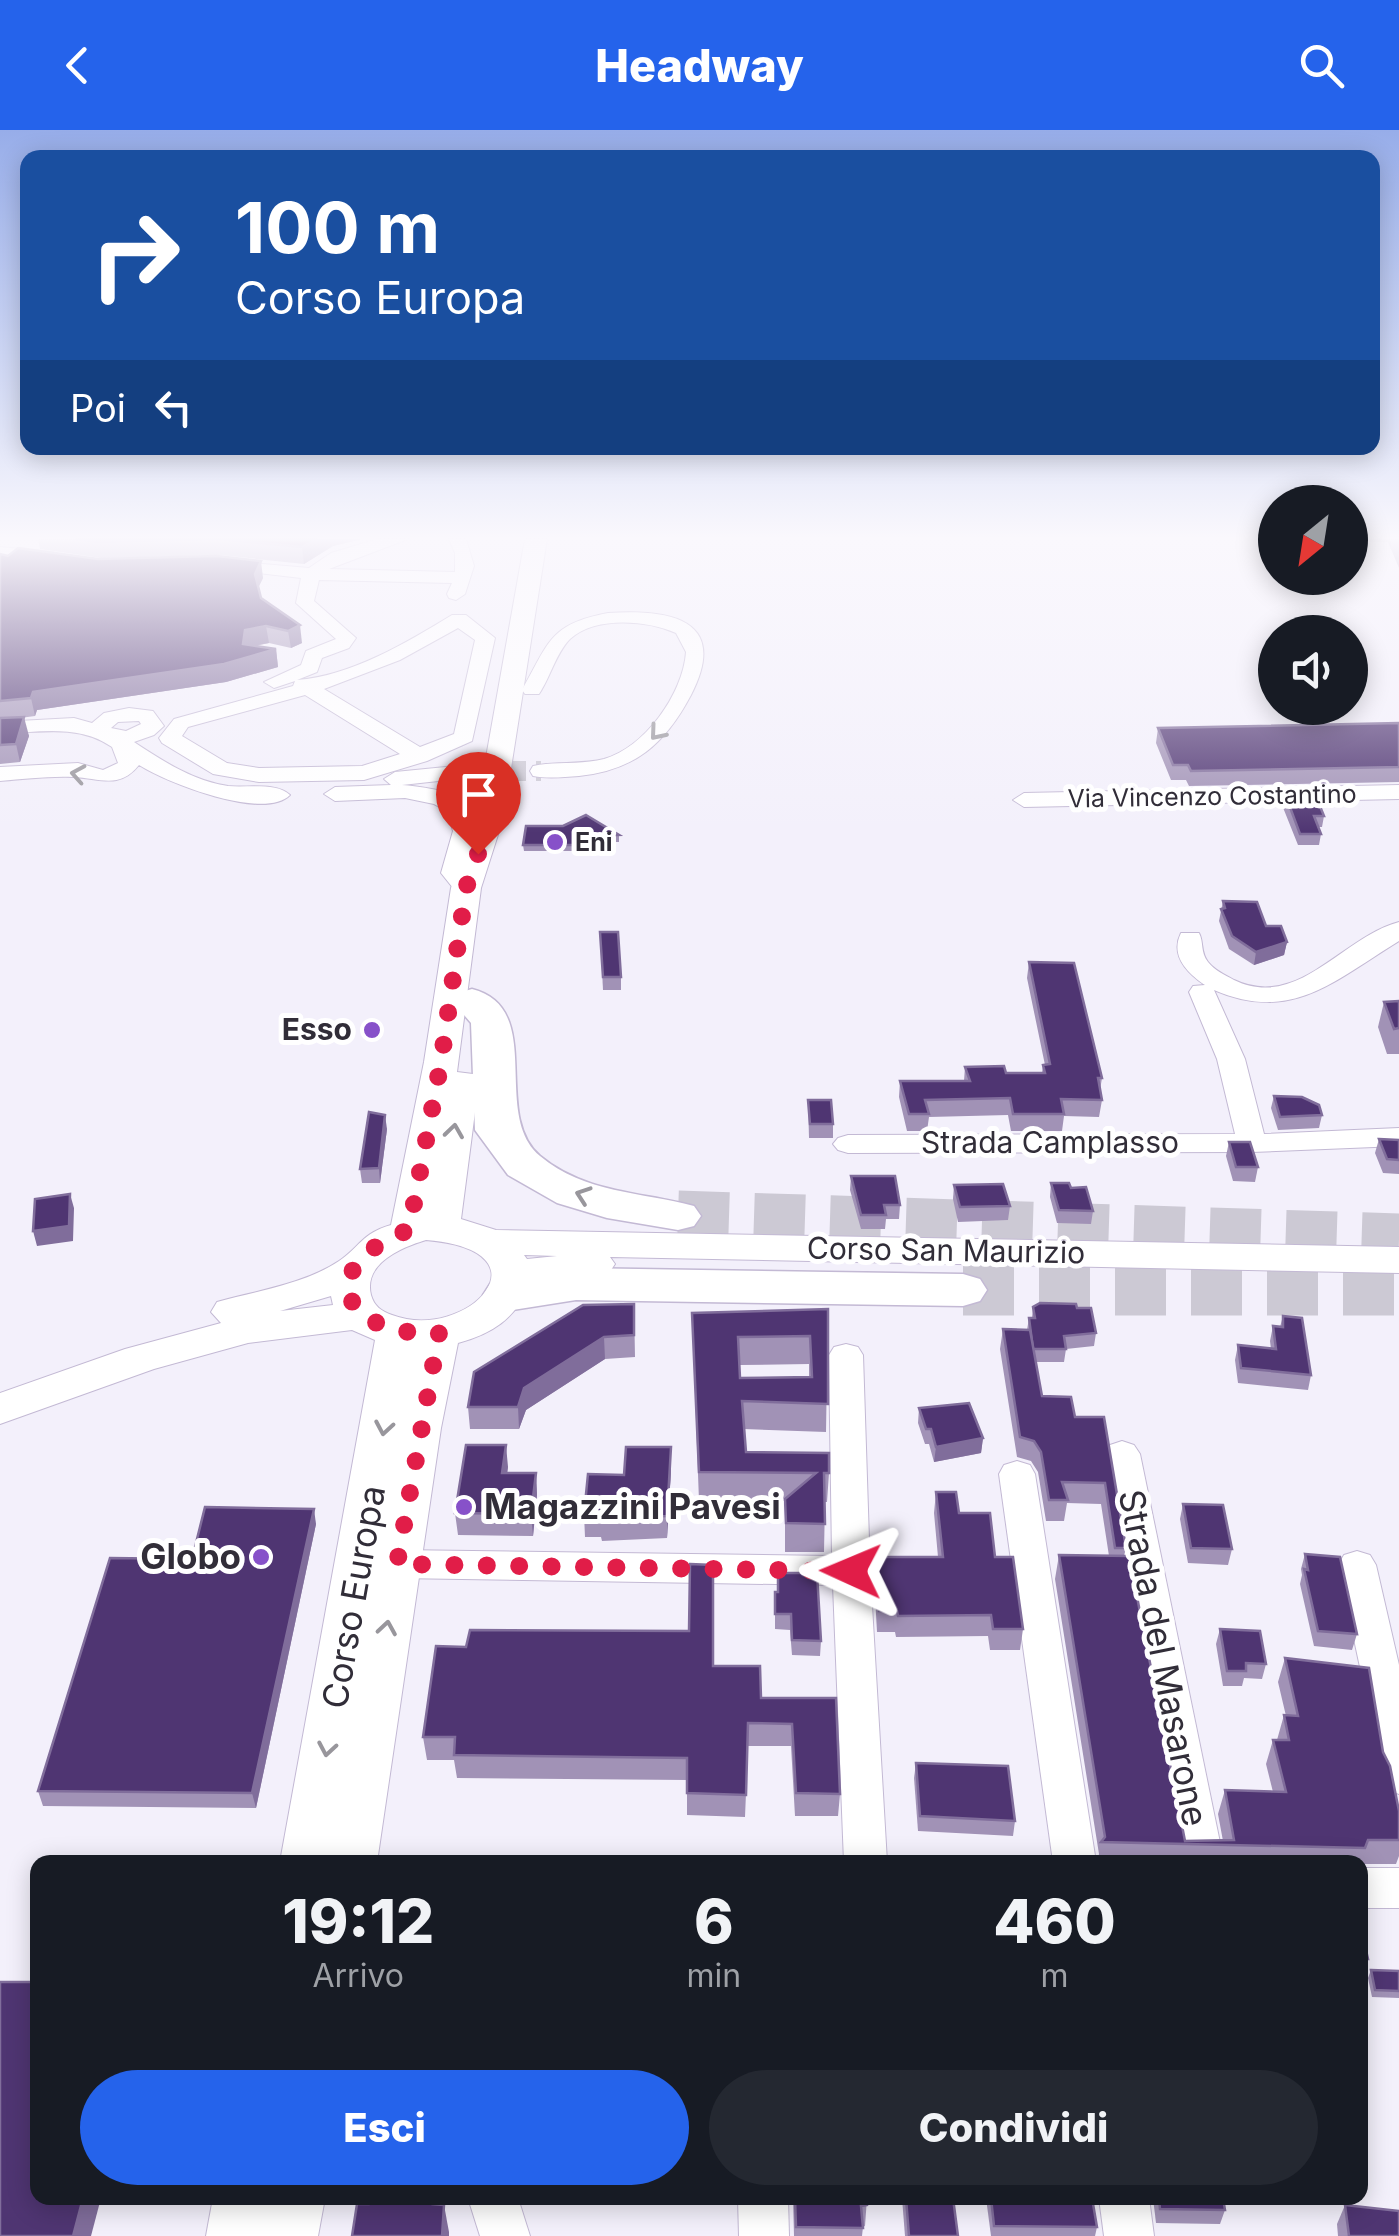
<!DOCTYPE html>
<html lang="it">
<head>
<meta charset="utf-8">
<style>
	:root { --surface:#171b24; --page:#242831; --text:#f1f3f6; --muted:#9ea1a6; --accent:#2563eb }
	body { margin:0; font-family:Inter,sans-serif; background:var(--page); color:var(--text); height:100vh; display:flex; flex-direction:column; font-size:38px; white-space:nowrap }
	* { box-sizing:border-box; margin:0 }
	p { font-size:32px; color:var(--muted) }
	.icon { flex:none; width:55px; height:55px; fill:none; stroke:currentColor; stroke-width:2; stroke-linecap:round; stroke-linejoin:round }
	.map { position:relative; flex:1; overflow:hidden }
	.sheet { position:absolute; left:30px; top:1725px; width:1338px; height:350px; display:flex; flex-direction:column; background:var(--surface); border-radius:20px; box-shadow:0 5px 25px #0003 }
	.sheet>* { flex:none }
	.hud { position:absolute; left:20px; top:20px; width:1360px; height:305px; border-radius:20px; box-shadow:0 5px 25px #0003; background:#1a4fa0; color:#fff; overflow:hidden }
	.needle { width:65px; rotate:210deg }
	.tools { position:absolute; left:1258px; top:355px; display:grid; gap:20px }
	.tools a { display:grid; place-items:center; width:110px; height:110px; border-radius:50%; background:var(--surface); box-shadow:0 5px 25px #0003; font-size:50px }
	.pin { position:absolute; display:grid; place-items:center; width:85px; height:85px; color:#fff; margin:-102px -42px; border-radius:50% 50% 50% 0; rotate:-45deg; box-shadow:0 0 10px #0007 }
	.pin .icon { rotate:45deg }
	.me { position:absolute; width:110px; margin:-55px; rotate:271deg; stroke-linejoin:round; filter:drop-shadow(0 0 8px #0008) }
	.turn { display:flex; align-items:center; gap:35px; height:210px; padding:0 50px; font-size:45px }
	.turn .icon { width:130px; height:130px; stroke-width:2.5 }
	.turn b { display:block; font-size:70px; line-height:85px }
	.then { display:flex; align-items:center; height:95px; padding:0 50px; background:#0003; gap:20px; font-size:38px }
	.eta { display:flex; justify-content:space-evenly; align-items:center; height:170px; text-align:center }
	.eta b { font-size:60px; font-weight:800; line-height:70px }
	.action { display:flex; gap:20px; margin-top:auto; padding:20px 50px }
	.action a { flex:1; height:115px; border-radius:60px; background:var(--accent); color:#fff; font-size:40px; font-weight:800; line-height:115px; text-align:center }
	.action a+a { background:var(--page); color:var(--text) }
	header { display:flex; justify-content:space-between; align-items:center; height:130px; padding:0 50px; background:var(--accent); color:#fff; font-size:45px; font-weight:800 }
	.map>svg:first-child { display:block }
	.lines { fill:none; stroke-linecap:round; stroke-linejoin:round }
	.minor-tunnel { stroke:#ccc9d4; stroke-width:20; stroke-dasharray:20 10; stroke-linecap:butt }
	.highway-tunnel { stroke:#ccc9d4; stroke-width:51; stroke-dasharray:51 25; stroke-linecap:butt }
	.minor-casing { stroke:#c3b9d4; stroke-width:2 }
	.major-casing { stroke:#c3b9d4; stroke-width:2 }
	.highway-casing { stroke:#c3b9d4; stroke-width:3 }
	.minor { fill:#fff; fill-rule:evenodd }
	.major { fill:#fff; fill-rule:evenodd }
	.highway { fill:#fff; fill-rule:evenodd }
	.wall { fill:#a192b6; fill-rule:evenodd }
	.shaded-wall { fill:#806d9b }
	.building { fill:#4f3572; stroke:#806d9b; stroke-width:2.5; fill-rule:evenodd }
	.oneway { stroke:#98969c }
	.route { stroke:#e11d48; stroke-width:18; stroke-dasharray:0 32.4 }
	.poi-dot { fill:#8751c9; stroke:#fff; stroke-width:4 }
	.labels { text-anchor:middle; stroke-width:10; stroke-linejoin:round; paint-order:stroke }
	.far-street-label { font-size:25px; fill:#312d38; stroke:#fff }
	.far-poi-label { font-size:25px; font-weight:bold; fill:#312d38; stroke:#fff; text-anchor:start }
	.poi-label { font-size:30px; font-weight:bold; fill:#312d38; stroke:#fff; text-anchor:end }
	.street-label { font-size:30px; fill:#312d38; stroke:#fff }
	.near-poi-label { font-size:35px; font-weight:bold; fill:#312d38; stroke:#fff; text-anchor:start }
	.near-street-label { font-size:35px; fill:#312d38; stroke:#fff }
</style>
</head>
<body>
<header><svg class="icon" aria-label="back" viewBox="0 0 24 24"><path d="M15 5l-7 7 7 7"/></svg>Headway<svg class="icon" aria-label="search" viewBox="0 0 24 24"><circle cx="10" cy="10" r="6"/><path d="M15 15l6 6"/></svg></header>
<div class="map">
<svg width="1399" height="2106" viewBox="0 0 1399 2106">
	<rect width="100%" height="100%" fill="#f3f0fb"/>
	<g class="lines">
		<path class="minor-tunnel" d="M476 641H541"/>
		<g class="highway-tunnel">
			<path d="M678 1086 1399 1109"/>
			<path d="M963 1160H1399"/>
		</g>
		<defs>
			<g id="minor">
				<path d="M378 409H408L329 439 455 442V423L449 409H466L474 436 465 464 456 470 449 468 447 464 452 453 319 450 314 471 356 508 349 518 322 528 317 542 297 550C351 546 406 513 452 485H466L495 508 472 611 427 631 364 650 259 652 213 644 162 613 159 608 174 589 293 556 295 551 274 558 264 552 301 535 306 521 336 509 296 473 301 448 223 439 214 434 217 430 309 438 331 423ZM458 498 475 510 454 604 420 617 324 559 400 530ZM305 565 400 624 362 636 259 638 227 633 182 606 188 597Z"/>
				<path d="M0 417 53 422 62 427 53 432 0 427Z"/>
				<path d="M608 483C670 479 730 489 691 565 665 614 635 640 579 646 564 647 548 649 533 646L530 641 533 636C556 631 581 635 604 629 645 617 683 564 686 522L676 503C647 490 595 486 570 509 556 523 550 548 539 564H525L522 560C549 513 549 494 608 483Z"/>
				<path d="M129 578 153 581 164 596 154 605 134 612C163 631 193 651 228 656 247 658 277 652 290 665 264 691 167 653 139 635 119 660 100 648 73 647 49 646 24 649 0 651V637L78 633 103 640 118 633 112 617C79 594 39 602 0 604V592L74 588 92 593 104 583ZM139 591 141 594 126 601 111 598 118 592Z"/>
				<path d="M476 634 487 641 484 646 402 655C471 661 484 676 465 742L478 758 466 765 457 763 441 743 453 701 447 681 434 674 405 668 335 671 324 664 335 657 391 655 384 649 395 642Z"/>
				<path d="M1399 655V669L1024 677 1013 670 1024 663Z"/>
				<path d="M1399 792V811C1335 850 1292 894 1214 860L1245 929 1264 1004 1399 998V1016L1252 1022 848 1023 838 1020 833 1014 838 1008 848 1005 1235 1004 1217 929 1189 862 1193 856 1205 855C1186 842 1170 825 1181 803H1199C1204 812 1200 822 1208 832 1214 840 1225 845 1234 850 1298 881 1342 807 1399 792Z"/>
				<path d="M846 1214 858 1217 863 1225 870 1441 887 1732H844L833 1455 397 1448 384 1444 378 1434 384 1424 397 1420 832 1426 829 1225 834 1217Z"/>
				<path d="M1122 1311 1134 1315 1140 1324 1224 1732H1181L1104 1324 1110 1315Z"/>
				<path d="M1017 1331 1030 1335 1035 1344 1096 1732H1053L999 1344 1004 1335Z"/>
				<path d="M1357 1421 1370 1425 1376 1435 1399 1535V1664L1384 1658 1378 1646 1366 1565 1338 1435 1344 1425Z"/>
				<rect x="1360" y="1738" width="39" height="40"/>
				<path d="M468 2068H518L530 2106H480Z"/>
				<path d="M738 2068H788L789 2106H739Z"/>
				<path d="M1099 2068H1149L1154 2106H1104Z"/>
			</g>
			<g id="major">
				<path d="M525 409H547L503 689 481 758 457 942 473 944 479 951 461 1089 496 1100 1399 1117V1143L610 1127 615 1134 609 1143 529 1155C516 1189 491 1204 458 1213L441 1298 377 1732H280L375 1210 352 1200 248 1213 154 1239 0 1294V1263L125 1219 221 1193 211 1182 217 1172C256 1161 305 1154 339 1131 359 1118 362 1103 391 1095L424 932 451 758 475 689ZM426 1110C555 1121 466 1213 392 1185 381 1181 374 1176 371 1165 363 1133 403 1117 426 1110ZM524 1125 557 1126 527 1129ZM331 1166 333 1175 280 1181Z"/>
				<path d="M213 2068H325L318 2106H206Z"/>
			</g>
			<g id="highway">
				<path d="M472 859C547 878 490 984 540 1026 584 1063 642 1062 694 1076L701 1086 694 1096 678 1100 607 1088 557 1073 508 1045 475 1000 471 893 452 871 458 863Z"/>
				<path d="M576 1138 963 1144 980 1149 987 1160 980 1171 963 1176 576 1170 507 1181 490 1176 483 1165 490 1154Z"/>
			</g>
		</defs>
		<use href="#minor" class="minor-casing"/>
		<use href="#major" class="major-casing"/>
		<use href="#highway" class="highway-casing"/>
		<use href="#minor" class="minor"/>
		<use href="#major" class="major"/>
		<use href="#highway" class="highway"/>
	</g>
	<g class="wall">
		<path d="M38 409H362L333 416 304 434 220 425 101 428 40 419Z"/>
		<path d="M1350 409H1399V438L1388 412 1350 411Z"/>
		<path d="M0 424 8 426 98 429 263 448 258 458 261 468 302 513 291 518 269 513 255 516 276 519 278 537 226 552 37 580 35 586 20 588 29 606 20 632 0 634Z"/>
		<path d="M1399 593V652L1189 656 1186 650H1171L1156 613 1158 598Z"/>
		<path d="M1285 664 1324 686 1322 697H1318L1321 704 1319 715H1298L1282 675Z"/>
		<path d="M563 696 619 705V712H593L592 719 575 721H524L523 715Z"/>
		<path d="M1223 771 1266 796 1287 812 1284 825 1254 835 1229 819 1219 791Z"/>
		<path d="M600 802 621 847V860H603Z"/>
		<path d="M1029 832 1102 948 1100 960 1102 970 1099 987 1064 986 1062 1001H1011L1008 985 929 987 927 1001H907L899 967 900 951H964L965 937 1006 943H1042L1043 935H1045L1027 848Z"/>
		<path d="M1399 871V924H1387L1378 897 1384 872Z"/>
		<path d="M1274 966 1322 985 1319 998 1278 1000 1271 978Z"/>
		<path d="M808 970 833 994V1008H809Z"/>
		<path d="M387 999 380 1053H362L360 1039Z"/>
		<path d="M1379 1009 1399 1010V1044L1383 1043 1375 1023Z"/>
		<path d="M1229 1012 1258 1037 1255 1052 1233 1051 1226 1026Z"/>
		<path d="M851 1046 900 1075 899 1089H886L885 1099H861L850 1060Z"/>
		<path d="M1051 1053 1071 1058 1093 1081 1091 1094 1057 1093 1050 1067Z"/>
		<path d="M954 1055 1010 1076 1008 1090 958 1092 953 1069Z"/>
		<path d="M634 1174 635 1227 605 1229 526 1280 519 1299H470L468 1277Z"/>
		<path d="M1033 1177 1077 1178 1096 1203 1094 1216 1066 1219 1064 1232H1036L1042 1266 1075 1287H1104L1126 1418 1124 1426 1185 1711H1223L1218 1684 1225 1660 1273 1662 1266 1634 1273 1610H1277L1284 1585 1286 1586 1278 1552 1285 1528 1383 1622 1399 1681V1726L1396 1734H1360V1732H1097L1099 1724 1055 1449 1059 1425 1109 1426 1101 1374 1067 1373 1064 1391H1046L1038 1342 1031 1331 1017 1327 1000 1219 1003 1199 1027 1200 1029 1188H1032Z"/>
		<path d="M828 1179 826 1302 744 1299 746 1322 829 1343 827 1372H825L824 1422H785V1371H699L692 1183ZM809 1234V1247L740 1248V1235Z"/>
		<path d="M1283 1186 1311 1245 1308 1260 1238 1253 1235 1230 1238 1215 1271 1219 1270 1211 1273 1196 1280 1197Z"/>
		<path d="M919 1278 983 1308 981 1323 934 1332 929 1314H925L918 1293Z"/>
		<path d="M508 1337 507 1343H536L537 1365 533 1406 458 1405 455 1383Z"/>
		<path d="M671 1340 667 1408 602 1411 601 1407H585L584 1384 624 1345Z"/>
		<path d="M936 1362 959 1383 995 1427 1023 1499 1020 1520H990L988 1506 896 1507 895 1502H877L874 1448 876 1427H938L934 1383Z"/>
		<path d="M1183 1374 1232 1419 1228 1435 1188 1433 1180 1389Z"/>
		<path d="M316 1394 256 1678 43 1676 38 1661Z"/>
		<path d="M1305 1424 1357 1504 1352 1520 1314 1516 1300 1454 1302 1445 1301 1439Z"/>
		<path d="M778 1443 821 1511 820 1526 792 1525 790 1500 775 1499V1462H777Z"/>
		<path d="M1220 1499 1266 1534 1262 1549 1244 1548 1242 1556H1223L1216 1514Z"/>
		<path d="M713 1536 761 1568H836L840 1664 838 1686H795L791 1616H748L745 1687 687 1685V1650L457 1648 454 1630H427L423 1607Z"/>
		<path d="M916 1633 1015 1691 1013 1706 918 1701 914 1648Z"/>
		<path d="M1360 1794 1368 1829 1361 1849H1360Z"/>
		<path d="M1371 1840 1399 1841V1868L1372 1867 1368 1848Z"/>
		<path d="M793 2068H867L865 2096 863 2097 862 2106H794Z"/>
		<path d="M902 2068H953L958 2106H905Z"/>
		<path d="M986 2068H1092L1097 2097 1095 2106H991Z"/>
		<path d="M1153 2068H1223L1225 2080 1220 2094 1156 2093Z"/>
		<path d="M1345 2075 1399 2106H1338L1337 2094Z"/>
	</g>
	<g class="shaded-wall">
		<path d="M317 409H362L333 416 304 434 302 417Z"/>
		<path d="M261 431 263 448 257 460 255 444Z"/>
		<path d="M300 495 302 513 291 518 288 501Z"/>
		<path d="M266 496 269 513 247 517 276 519 278 537 226 552 37 580 35 586 31 568 33 562 245 500Z"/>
		<path d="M24 587 29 606 20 632 16 614Z"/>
		<path d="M592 712V719L575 721V715Z"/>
		<path d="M1287 812 1284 825 1254 835 1256 822Z"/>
		<path d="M385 985 387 999 380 1053 379 1038Z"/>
		<path d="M70 1064 74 1078 73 1111 37 1116 33 1101Z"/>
		<path d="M604 1207 605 1229 526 1280 519 1299 518 1277 524 1258Z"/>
		<path d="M983 1308 981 1323 934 1332 936 1317Z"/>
		<path d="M506 1315 508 1337 504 1365 502 1343Z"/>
		<path d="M671 1317V1340L667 1408V1386Z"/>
		<path d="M536 1343 537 1365 533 1406 531 1384Z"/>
		<path d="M314 1379 316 1394 256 1678 252 1663Z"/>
		<path d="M83 2068H101L91 2106H73Z"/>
		<path d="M444 2075 449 2102V2106H442Z"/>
	</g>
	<g class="building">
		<path d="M75 409H317L302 417 217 409 98 412Z"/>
		<path d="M18 418 98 429 217 426 261 431 255 444 261 468 300 495 288 501 266 496 245 500 243 514 276 519 224 534 33 562 31 568 0 571V424L8 426Z"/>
		<path d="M24 587 16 614 0 615V588Z"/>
		<path d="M1399 593V637L1191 641 1188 635H1173L1158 598Z"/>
		<path d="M1285 664H1315L1324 686H1314L1321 704H1300Z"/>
		<path d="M586 685 619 705 592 706V712L575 715H523L526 696H563Z"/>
		<path d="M1223 771 1257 772 1266 796H1281L1287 812 1256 822 1232 806 1221 779 1225 778Z"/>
		<path d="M600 802H618L621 847H603Z"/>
		<path d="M1029 832 1074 833 1102 948H1098L1102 970 1061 969 1064 984H1013L1010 968 925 970 929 984H909L900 951H970L965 937 1004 936 1006 943H1045L1043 935 1050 934Z"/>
		<path d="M1399 871V898L1394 899 1384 872Z"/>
		<path d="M1274 966 1302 967 1319 975 1322 985 1280 987Z"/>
		<path d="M808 970H831L833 994H810Z"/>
		<path d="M369 982 385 985 379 1038 360 1039Z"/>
		<path d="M1379 1009 1399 1010V1030L1387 1029Z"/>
		<path d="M1229 1012H1250L1258 1037H1236Z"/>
		<path d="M851 1046H895L900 1075H884L886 1085H861Z"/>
		<path d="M1051 1053H1069L1071 1058 1086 1057 1093 1081 1059 1080Z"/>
		<path d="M1003 1054 1010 1076 960 1077 954 1055Z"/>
		<path d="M70 1064 69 1096 33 1101 35 1069Z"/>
		<path d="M1040 1173 1076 1174 1077 1178H1091L1096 1203 1064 1206 1066 1219H1033L1029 1188H1035L1033 1177Z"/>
		<path d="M634 1174V1205L604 1207 524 1258 518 1277H468L474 1242 583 1175Z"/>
		<path d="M828 1179V1274L742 1271 746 1322 829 1323V1343H824L825 1394 786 1393 785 1369 816 1343 699 1342 692 1183ZM810 1206 812 1247 740 1248 738 1207Z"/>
		<path d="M1283 1186 1302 1188 1311 1245 1241 1238 1238 1215 1276 1219 1273 1196 1283 1197Z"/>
		<path d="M1003 1199 1030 1200 1042 1266 1071 1267 1075 1287H1104L1126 1418H1115L1105 1353 1062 1352 1068 1370H1049L1041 1322 1034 1311 1020 1307Z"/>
		<path d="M969 1273 983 1308 936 1317 931 1299H926L919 1278Z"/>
		<path d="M466 1315H506L502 1343H536L531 1384 455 1383Z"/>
		<path d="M626 1317H671L667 1386 601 1388 600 1385 584 1384 588 1344 624 1345Z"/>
		<path d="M936 1362H956L959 1383H990L995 1427H1013L1023 1499H993L991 1485 898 1486 897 1481H879L876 1427H943Z"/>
		<path d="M1183 1374 1223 1375 1232 1419 1191 1418Z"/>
		<path d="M205 1377 314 1379 252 1663 38 1661 110 1428 192 1429Z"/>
		<path d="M1305 1424 1340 1427 1357 1504 1318 1501 1304 1439 1308 1440Z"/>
		<path d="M1059 1425 1129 1426 1185 1711 1234 1710 1225 1660 1286 1662 1273 1610H1289L1284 1585 1298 1586 1285 1528 1369 1538 1383 1622 1390 1636 1399 1681V1710H1368L1365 1718 1101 1712 1105 1707Z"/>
		<path d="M690 1434 713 1435V1536H760L761 1568H836L840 1664 796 1663 792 1594 748 1593 746 1665 687 1663V1628L454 1625 455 1607H423L436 1516 466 1517 470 1500 689 1501Z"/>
		<path d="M778 1443H817L821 1511 792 1510 791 1484H775V1462H778Z"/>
		<path d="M1220 1499 1260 1501 1266 1534 1246 1533V1541H1227Z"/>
		<path d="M916 1633 1008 1636 1015 1691 920 1686Z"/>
		<path d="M1360 1794 1368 1829H1360Z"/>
		<path d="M1371 1840 1399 1841V1861L1375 1860Z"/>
		<path d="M0 1852H38V2068H83L73 2106H0Z"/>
		<path d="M376 2068H427L432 2074 444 2075 442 2106H352L357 2074H369Z"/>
		<path d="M795 2068H867V2075L861 2076 863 2098 796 2097Z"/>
		<path d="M906 2068H953L958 2106H909Z"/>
		<path d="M991 2068H1092L1097 2097 994 2096Z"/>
		<path d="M1159 2068H1223L1225 2080 1160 2079Z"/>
		<path d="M1345 2075 1399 2081V2106H1349Z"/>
	</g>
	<defs><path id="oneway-chevron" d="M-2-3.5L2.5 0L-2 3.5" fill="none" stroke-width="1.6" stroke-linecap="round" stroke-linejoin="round" transform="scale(2.5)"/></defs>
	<g class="oneway">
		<use href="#oneway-chevron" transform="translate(657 603) rotate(130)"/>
		<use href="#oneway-chevron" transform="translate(78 644) rotate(-170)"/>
		<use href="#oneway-chevron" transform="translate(454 1001) rotate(-82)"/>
		<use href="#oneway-chevron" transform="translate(583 1065) rotate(-161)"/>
		<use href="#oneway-chevron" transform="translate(384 1298) rotate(100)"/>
		<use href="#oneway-chevron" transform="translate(387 1498) rotate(-81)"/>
		<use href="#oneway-chevron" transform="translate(327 1619) rotate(100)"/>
	</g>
	<linearGradient id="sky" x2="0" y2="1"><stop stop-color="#97ade9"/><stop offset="0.58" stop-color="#faf8fd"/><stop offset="1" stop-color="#faf8fd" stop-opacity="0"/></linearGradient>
	<rect width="1399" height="703" fill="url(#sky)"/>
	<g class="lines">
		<path class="route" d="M478 724 466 758 441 932 409 1100C307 1139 345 1208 439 1203L397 1434 851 1441"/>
	</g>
	<g class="poi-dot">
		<circle cx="555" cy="712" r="10"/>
		<circle cx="372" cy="900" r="10"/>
		<circle cx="464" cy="1377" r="10"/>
		<circle cx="261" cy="1427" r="10"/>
	</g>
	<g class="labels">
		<g class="far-street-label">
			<text transform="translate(1212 666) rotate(-1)" y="9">Via Vincenzo Costantino</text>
		</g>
		<g class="far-poi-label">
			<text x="575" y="721">Eni</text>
		</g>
		<g class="poi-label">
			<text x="352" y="910">Esso</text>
		</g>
		<g class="street-label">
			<text x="1050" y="1023">Strada Camplasso</text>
			<text transform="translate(946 1121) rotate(1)" y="10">Corso San Maurizio</text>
		</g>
		<g class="near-poi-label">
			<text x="484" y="1389">Magazzini Pavesi</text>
			<text x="241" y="1439" text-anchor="end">Globo</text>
		</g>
		<g class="near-street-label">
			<text transform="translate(354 1467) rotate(-80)" y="12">Corso Europa</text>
			<text transform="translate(1163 1528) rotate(79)" y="12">Strada del Masarone</text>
		</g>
	</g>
</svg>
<div class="tools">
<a><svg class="needle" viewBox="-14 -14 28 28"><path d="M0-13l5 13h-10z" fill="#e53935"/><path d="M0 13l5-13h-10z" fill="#9ea1a6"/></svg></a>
<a><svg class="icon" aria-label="sound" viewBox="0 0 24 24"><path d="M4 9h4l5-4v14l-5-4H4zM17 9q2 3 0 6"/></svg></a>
</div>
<div class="pin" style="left:478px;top:724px;background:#d93025"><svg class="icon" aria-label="arrive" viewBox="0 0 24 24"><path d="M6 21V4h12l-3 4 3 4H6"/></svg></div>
<svg class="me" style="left:851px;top:1441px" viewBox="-20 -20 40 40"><path d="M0-17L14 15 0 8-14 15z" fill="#e11d48" stroke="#fff" stroke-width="4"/></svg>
<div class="hud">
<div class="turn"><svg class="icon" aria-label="right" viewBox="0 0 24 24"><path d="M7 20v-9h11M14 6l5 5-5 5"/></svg><div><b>100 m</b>Corso Europa</div></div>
<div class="then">Poi<svg class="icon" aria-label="left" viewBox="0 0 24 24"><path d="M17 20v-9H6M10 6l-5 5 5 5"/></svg></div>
</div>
<section class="sheet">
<div class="eta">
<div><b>19:12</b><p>Arrivo</p></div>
<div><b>6</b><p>min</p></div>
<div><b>460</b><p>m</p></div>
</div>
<div class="action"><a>Esci</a><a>Condividi</a></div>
</section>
</div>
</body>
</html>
